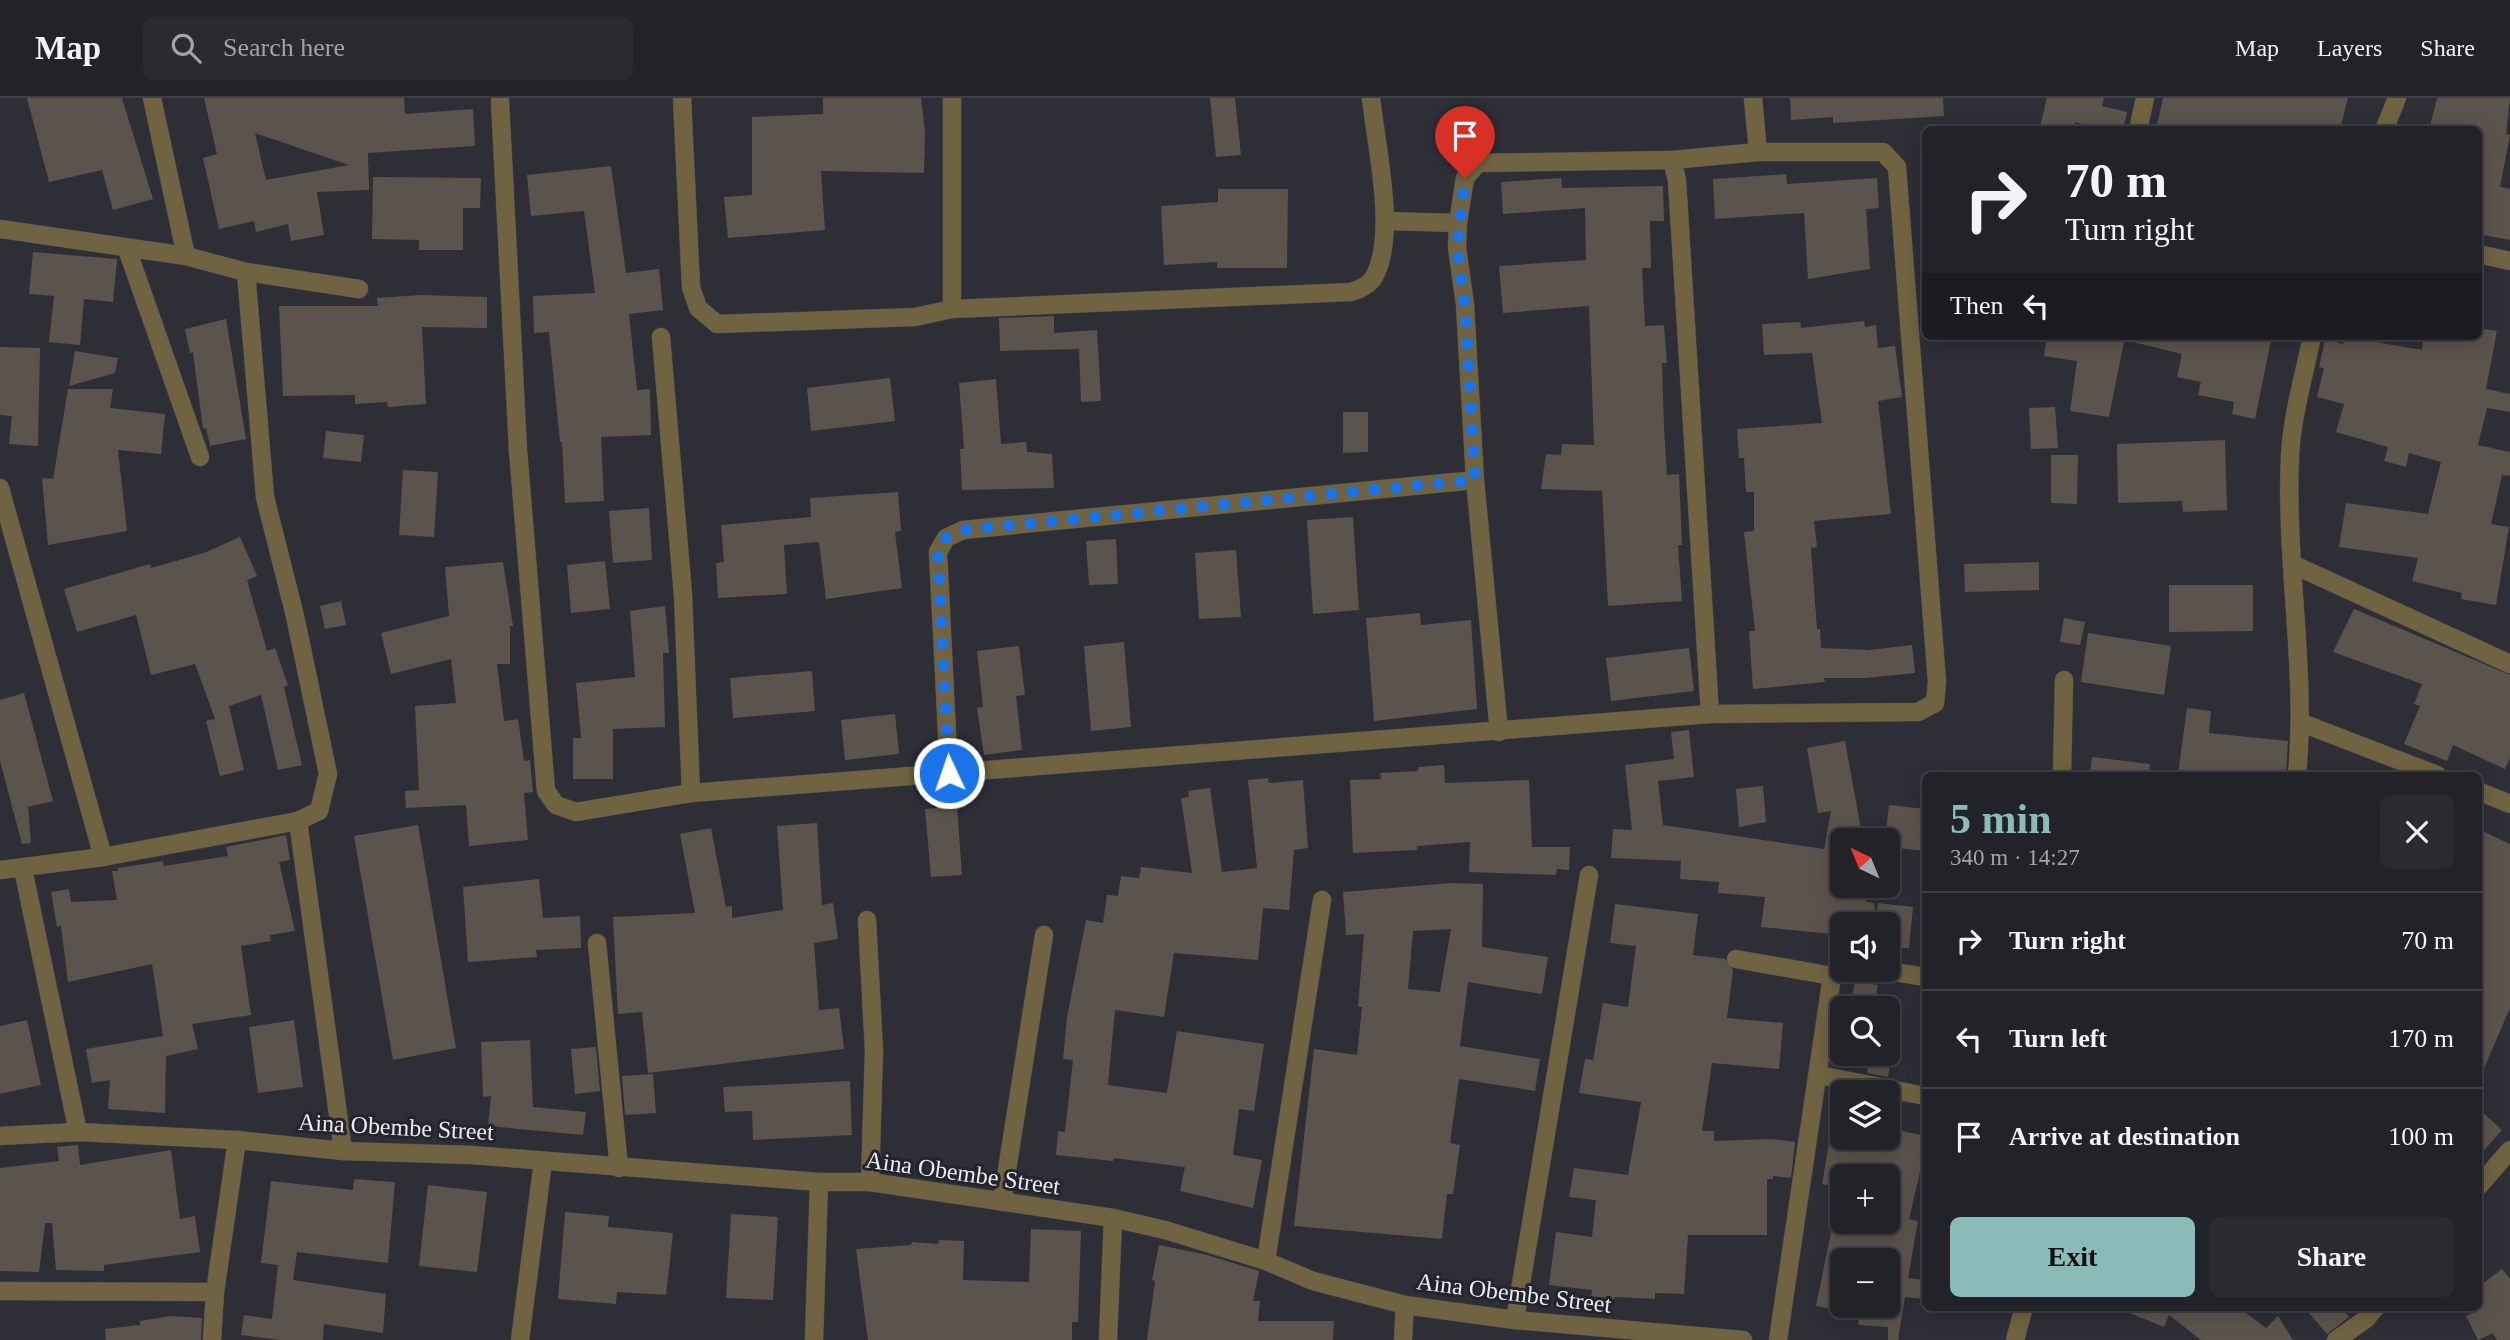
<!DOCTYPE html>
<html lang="en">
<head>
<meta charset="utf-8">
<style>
	:root { --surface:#222229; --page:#2a2a31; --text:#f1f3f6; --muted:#a2a4a8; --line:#3f3f46; --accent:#8bbbb9 }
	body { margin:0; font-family:"Times New Roman",serif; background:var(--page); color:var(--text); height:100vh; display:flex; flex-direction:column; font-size:26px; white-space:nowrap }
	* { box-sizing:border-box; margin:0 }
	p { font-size:23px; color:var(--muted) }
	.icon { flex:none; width:38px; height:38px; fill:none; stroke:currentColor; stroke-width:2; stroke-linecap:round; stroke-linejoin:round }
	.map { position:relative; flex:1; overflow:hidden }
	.details { position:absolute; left:1922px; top:674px; width:560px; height:539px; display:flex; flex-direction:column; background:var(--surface); border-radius:10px; box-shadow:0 4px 18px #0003,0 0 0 2px var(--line) }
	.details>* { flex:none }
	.guide { position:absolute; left:1922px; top:28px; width:560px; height:214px; border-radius:10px; box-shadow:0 4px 18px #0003,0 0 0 2px var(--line); background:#222229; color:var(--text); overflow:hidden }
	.needle { width:46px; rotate:317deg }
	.fabs { position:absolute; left:1830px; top:730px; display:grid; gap:14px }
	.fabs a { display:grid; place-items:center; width:70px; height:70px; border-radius:10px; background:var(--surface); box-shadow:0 4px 18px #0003,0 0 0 2px var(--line); font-size:35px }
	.pin { position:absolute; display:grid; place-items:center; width:60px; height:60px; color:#fff; margin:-72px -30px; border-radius:50% 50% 50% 0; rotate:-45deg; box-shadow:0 0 7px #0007 }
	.pin .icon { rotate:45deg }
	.me { position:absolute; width:77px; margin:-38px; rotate:357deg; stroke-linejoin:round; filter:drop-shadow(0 0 5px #0008) }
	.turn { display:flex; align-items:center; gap:24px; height:147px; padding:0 28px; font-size:32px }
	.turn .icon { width:91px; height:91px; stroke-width:2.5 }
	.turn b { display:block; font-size:49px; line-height:60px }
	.then { display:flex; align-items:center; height:66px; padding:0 28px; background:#0003; gap:14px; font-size:26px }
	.round { display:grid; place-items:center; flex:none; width:74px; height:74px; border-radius:10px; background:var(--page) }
	.head { display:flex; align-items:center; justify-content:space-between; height:119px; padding:0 28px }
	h1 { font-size:42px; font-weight:700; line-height:52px; color:var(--accent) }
	.button { display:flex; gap:14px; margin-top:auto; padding:14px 28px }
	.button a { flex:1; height:80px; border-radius:10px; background:var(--accent); color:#111; font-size:28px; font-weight:700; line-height:80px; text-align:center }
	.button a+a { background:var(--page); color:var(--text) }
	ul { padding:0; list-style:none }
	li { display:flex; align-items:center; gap:21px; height:98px; padding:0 28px; border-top:2px solid var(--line) }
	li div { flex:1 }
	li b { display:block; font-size:26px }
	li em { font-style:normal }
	header { display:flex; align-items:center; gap:42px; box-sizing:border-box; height:98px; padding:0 35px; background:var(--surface); border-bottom:2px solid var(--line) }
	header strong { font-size:33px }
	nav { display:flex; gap:38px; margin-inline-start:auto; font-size:24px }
	.search { width:490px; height:63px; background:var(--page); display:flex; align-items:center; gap:18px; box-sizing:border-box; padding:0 24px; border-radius:10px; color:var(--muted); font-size:26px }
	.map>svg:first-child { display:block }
	.building { fill:#5b544c; fill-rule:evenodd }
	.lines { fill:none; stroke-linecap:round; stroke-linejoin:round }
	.minor-casing { stroke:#4c4c55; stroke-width:19 }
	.minor { stroke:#6f6341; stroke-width:18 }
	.route { stroke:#1a73e8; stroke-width:12; stroke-dasharray:0 21.6 }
	.labels { text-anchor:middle; stroke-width:6; stroke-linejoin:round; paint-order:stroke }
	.street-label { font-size:24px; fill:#ecebf2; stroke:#24242d }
</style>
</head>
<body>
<header>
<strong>Map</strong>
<div class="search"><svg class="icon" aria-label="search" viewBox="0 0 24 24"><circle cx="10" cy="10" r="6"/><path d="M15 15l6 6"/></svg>Search here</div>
<nav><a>Map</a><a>Layers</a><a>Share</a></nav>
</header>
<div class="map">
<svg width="2510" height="1242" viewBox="0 0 2510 1242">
	<rect width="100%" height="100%" fill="#2e2e37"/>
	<g class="building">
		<path d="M27 0H122L153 101 113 112 102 72 49 84Z"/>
		<path d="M204 0H404L405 16 473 11 475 48 368 55 369 92 317 94 324 137 291 143 288 126 256 134 254 123 219 131 203 60 217 56ZM255 35 349 67 266 82Z"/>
		<path d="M823 0H921L925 34 924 75 821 73 825 132 728 140 724 99 752 97V19L823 16Z"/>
		<path d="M1210 0H1235L1241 57 1216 59Z"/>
		<path d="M1790 0H1943L1944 18 1833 25V19L1791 22Z"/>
		<path d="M2047 0H2104L2102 8 2127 14 2123 32H2105L2075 24 2074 32H2039Z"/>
		<path d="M2163 0H2348L2340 32H2156Z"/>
		<path d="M2437 0H2510L2506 36 2510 37 2500 89 2510 91V142L2478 136V32H2429Z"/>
		<path d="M611 68 626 175 659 171 663 212 629 216 637 292 650 291 651 337 601 339 604 403 565 405 562 344H560L549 234 534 235 533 198 595 195 584 113 531 118 527 77Z"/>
		<path d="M1786 76 1787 86 1877 80 1879 110 1866 111 1870 171 1808 181 1804 115 1715 121 1713 81Z"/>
		<path d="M373 79 481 80 480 110H463V152H419V142L372 141Z"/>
		<path d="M1561 80 1562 90 1663 88 1664 123H1650L1651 170H1642L1645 228 1664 227 1667 265H1662L1664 329 1667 377 1679 376 1682 447H1678L1682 503 1608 508 1602 393 1541 391 1546 356 1561 357 1562 346 1594 347 1589 208 1503 215 1499 168 1586 162 1585 110 1503 116 1501 84Z"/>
		<path d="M1218 91H1288L1287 170H1217V164L1164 167 1161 108 1218 104Z"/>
		<path d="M33 154 117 161 113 204 84 201 80 247 49 244 54 198 29 196Z"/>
		<path d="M420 197 487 199V230L422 229 426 306 388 309 387 304 355 306V297L283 298 279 208H378L377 200Z"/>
		<path d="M1054 218V235L1097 232 1101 303 1081 304 1079 251 1000 253 999 220Z"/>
		<path d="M226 221 246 341 210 348 206 330 203 331 193 254 190 255 185 231Z"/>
		<path d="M1864 223 1865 229 1876 227 1878 250 1895 248 1902 299 1878 303 1891 416 1814 423 1817 449 1811 450 1817 531H1820L1821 550 1869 552 1912 547 1915 575 1866 580H1824L1825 584 1753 591 1749 533H1755L1744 434 1754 433V394H1746L1744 360H1739L1737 331 1822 325 1812 255 1764 257 1762 226 1800 224 1801 230Z"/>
		<path d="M2478 230 2497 233 2486 291 2510 296V314L2487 310 2478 347 2510 354V378L2502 377 2491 426 2509 429 2496 507 2461 501 2462 495 2412 483 2418 460 2339 449 2346 405 2428 416 2441 364 2409 355 2406 369 2384 363 2388 349 2336 334 2344 306 2317 299 2324 270 2319 269 2325 242 2343 246 2346 238H2378L2376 244 2422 252 2424 238H2478Z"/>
		<path d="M2047 238H2125L2109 319 2070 313 2077 263 2044 258Z"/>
		<path d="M2134 238H2272L2255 321 2232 316 2234 304 2198 297 2201 284 2177 279 2182 256 2133 244Z"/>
		<path d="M0 249 40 250 38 348 9 346 12 318 0 317Z"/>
		<path d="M75 253 118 260 115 275 69 288Z"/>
		<path d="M890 280 895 323 811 333 807 290Z"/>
		<path d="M996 281 1001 346 1026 344 1027 354 1052 356 1054 390 962 392 960 351H964L959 285Z"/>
		<path d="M68 291H113L110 310 165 316 161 356 118 352 127 433 48 447 42 380 53 381Z"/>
		<path d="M2055 309 2058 350 2031 351 2029 310Z"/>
		<path d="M1343 314H1368V354L1343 355Z"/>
		<path d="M326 333 364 337 361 364 323 360Z"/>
		<path d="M2225 342 2227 412 2183 414 2182 403 2118 405 2117 346Z"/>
		<path d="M2051 357H2078L2077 406 2051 405Z"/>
		<path d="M403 372 438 374 434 439 399 437Z"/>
		<path d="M898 394 901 433 895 434 902 490 826 501 819 444 784 447 787 496 718 500 716 465 724 464 721 427 811 419 810 400Z"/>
		<path d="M649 410 652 462 613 465 609 413Z"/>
		<path d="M1353 419 1359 512 1313 516 1307 422Z"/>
		<path d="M240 439 257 478 247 482 267 553 275 550 288 587 284 589 302 667 278 672 261 597 229 608 244 672 220 678 206 623 215 621 195 566 151 577 136 517 77 534 64 491 150 466 151 470 204 455Z"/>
		<path d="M1116 441 1118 486 1089 487 1086 443Z"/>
		<path d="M1236 452 1241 519 1199 521 1195 455Z"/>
		<path d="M605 463 610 511 571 515 567 467Z"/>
		<path d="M503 464 513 528H510V566H497L504 623 518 621 524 663 530 662 533 694 524 695 528 742 469 748 466 707 406 710 405 693 419 692 415 608 456 605 451 561 391 576 381 535 449 518 445 469Z"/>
		<path d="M2039 464V492L1965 494 1964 466Z"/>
		<path d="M2169 487H2253V533L2169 534Z"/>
		<path d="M341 503 346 527 325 531 320 508Z"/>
		<path d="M665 508 669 555H663L665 629 613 631V681H573V640H581L576 585 635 579 630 513Z"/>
		<path d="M2354 511 2510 577V660L2505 671 2453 647 2447 663 2404 646 2420 608 2414 606 2422 586 2333 554Z"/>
		<path d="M1420 515 1421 527 1471 522 1477 611 1374 623 1366 520Z"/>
		<path d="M2064 520 2085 524 2080 547 2060 544Z"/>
		<path d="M2088 535 2171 548 2164 597 2081 584Z"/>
		<path d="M1124 544 1131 629 1091 633 1084 548Z"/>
		<path d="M1019 548 1025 597 1016 598 1022 652 984 657 977 610 983 609 977 553Z"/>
		<path d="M1689 550 1694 593 1611 603 1606 560Z"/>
		<path d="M812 573 815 613 733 620 730 580Z"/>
		<path d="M24 595 53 703 28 709 31 745 22 746 0 663V602Z"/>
		<path d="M2187 610 2211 613 2209 635 2288 643 2286 677H2178Z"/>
		<path d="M895 616 899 656 845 662 841 622Z"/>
		<path d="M1689 632 1694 679 1658 683 1663 727 1824 751 1831 713 1818 715 1807 650 1845 643 1863 742H1843V788H1868L1866 804 1874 805 1876 820 1878 805 1913 809 1909 850 1888 849V826H1843V837L1761 829 1765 799 1718 795 1719 784 1680 781 1681 763 1611 760 1613 731 1632 732 1625 667 1674 661 1671 634Z"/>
		<path d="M2092 659 2150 666 2149 677H2090Z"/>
		<path d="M1444 667 1445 685 1529 682 1532 749H1570L1569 772 1557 771 1556 777 1469 774 1470 744 1417 748V752L1353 755 1350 682 1381 681 1380 675 1418 673V669Z"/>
		<path d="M1268 680 1269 685 1303 682 1308 750 1294 752 1289 812 1263 810 1258 862 1174 855 1164 919 1115 912 1108 987 1167 995 1177 933 1264 946 1254 1013 1239 1011 1233 1057 1262 1062 1253 1110 1180 1093 1185 1069 1114 1060 1113 1063 1056 1057 1058 1033 1065 1034 1073 962 1063 961 1067 919 1086 822 1103 825 1107 797 1118 798 1121 778 1139 780 1141 769 1192 775 1181 700 1189 699 1188 693 1210 690 1222 774 1257 770 1248 682Z"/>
		<path d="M1763 688 1766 724 1739 729 1736 691Z"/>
		<path d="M1889 707 1925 711V753L1888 749V742H1885Z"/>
		<path d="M957 708 962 777 931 779 925 711Z"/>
		<path d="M817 725 822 807 833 805 838 841 814 845 819 912 839 910 844 951 648 975 642 914 618 916 613 819 695 815 680 736 711 730 726 809 732 808V820L783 812 777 728Z"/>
		<path d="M418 727 456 950 393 962 354 738Z"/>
		<path d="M2478 731 2510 746V910L2478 984Z"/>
		<path d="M286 737 290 762 279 764 295 833 270 837 271 843 241 848 251 917 192 926 198 951 166 958 165 1015 108 1011 110 982 92 985 86 951 163 938 152 866 68 884 61 828 57 829 51 794 69 791 71 804 117 802 112 773H118V770L163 763 164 768 228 758 226 749Z"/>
		<path d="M539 781 543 820 580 818 581 850 536 852 537 859 468 864 463 789Z"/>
		<path d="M1451 785 1483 786 1482 849 1548 859 1542 896 1468 884 1460 948 1540 961 1535 993 1459 981 1450 1045 1460 1047 1453 1096H1447L1442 1141 1294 1128 1314 951 1357 957 1362 909H1358L1364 836 1346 837 1343 794ZM1451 831 1440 894 1408 891 1413 833Z"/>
		<path d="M1615 806 1698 816 1693 857 1725 861 1733 872 1727 920 1783 925 1779 971 1712 965 1702 1033H1714V1043L1772 1041 1795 1044 1791 1080 1773 1078V1081H1767V1137H1688L1684 1196 1655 1195V1201L1615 1199 1614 1201 1591 1198 1592 1192 1549 1187 1556 1134 1592 1139 1596 1102 1569 1099 1574 1070 1628 1077 1641 1004 1579 995 1585 961 1593 962 1603 905 1628 909 1636 848 1610 845Z"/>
		<path d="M1855 883 1878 887 1874 910H1850Z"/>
		<path d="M27 922 41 987 0 996V928Z"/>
		<path d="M294 922 303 989 258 995 249 929Z"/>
		<path d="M530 942 533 1009 586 1014 583 1037 488 1028 491 998 483 999 481 944Z"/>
		<path d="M596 949 600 993 575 996 571 951Z"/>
		<path d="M1869 960 1891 963 1888 979 1867 975Z"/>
		<path d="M653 976 656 1015 625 1017 622 978Z"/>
		<path d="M850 983 852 1037 753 1042 752 1013 725 1014 723 989Z"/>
		<path d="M2478 1010 2502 1032 2478 1059Z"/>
		<path d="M1888 1030 1925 1038V1072L1921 1070 1909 1121 1918 1123 1908 1180 1925 1182V1201L1905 1199 1898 1242H1888V1229L1858 1227 1860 1208H1888V1162H1843V1213L1816 1208 1835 1115 1843 1116V1124H1888V1078H1843V1090L1822 1086 1830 1040H1888Z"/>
		<path d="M78 1047 80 1067 171 1052 180 1121 195 1118 200 1154 104 1167V1173L56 1172 52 1125H45L39 1174 0 1173V1070L59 1063 57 1049Z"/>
		<path d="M354 1081 395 1084 388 1165 297 1154 293 1182 386 1196 383 1235 324 1226 323 1242H280L241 1237 244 1217 272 1221 278 1167 261 1165 271 1083 353 1092Z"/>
		<path d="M428 1087 487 1094 477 1174 419 1168Z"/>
		<path d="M565 1114 609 1118 608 1129 673 1135 666 1197 617 1194 616 1206 558 1201Z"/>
		<path d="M731 1116 778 1119 773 1202 726 1200Z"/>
		<path d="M1031 1131 1081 1133 1078 1224H1072V1242H868L856 1151 911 1147 912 1144 938 1146 939 1142 964 1143 963 1182 1029 1184Z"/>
		<path d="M1159 1147 1207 1157 1259 1173 1253 1203H1260L1258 1223H1334L1333 1242H1147L1155 1183 1152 1182Z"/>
		<path d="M2502 1171 2510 1181V1242H2497L2493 1235 2478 1242 2466 1218 2478 1212V1189Z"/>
		<path d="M2115 1209H2238L2266 1230 2278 1218 2293 1242H2201L2169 1217 2164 1229Z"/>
		<path d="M2304 1209H2340L2349 1219 2327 1236Z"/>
		<path d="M171 1218 202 1220 201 1242H106L105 1231 140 1227V1223Z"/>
	</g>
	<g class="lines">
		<defs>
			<g id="minor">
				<path d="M152 0 186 158"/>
				<path d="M682 0 691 189 698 210 717 226 915 219 952 211V0"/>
				<path d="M1753 0 1758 54"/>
				<path d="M500 3 518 352 546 693 556 707 576 714 691 695 1710 616 1677 82 1672 62 1478 65 1465 80 1458 125"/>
				<path d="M2138 32 2145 0"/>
				<path d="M2384 32 2397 0"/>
				<path d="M1672 62 1758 54H1883L1897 69 1937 584 1935 605 1918 614 1710 616"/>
				<path d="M1386 123 1458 125 1457 149 1465 207 1475 382 1499 634"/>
				<path d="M0 131 186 158 246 174 359 191"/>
				<path d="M127 151 200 359"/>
				<path d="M2478 156 2510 163"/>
				<path d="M952 211 1351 194C1362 191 1372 185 1376 175 1396 132 1376 47 1371 0"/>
				<path d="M661 239 683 497 691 695"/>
				<path d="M0 390 103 759"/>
				<path d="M2292 466 2510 566"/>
				<path d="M2302 625 2437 677"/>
				<path d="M949 675 938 454 946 440 963 432 1475 382"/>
				<path d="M2062 677 2064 582"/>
				<path d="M2297 677C2307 571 2285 465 2290 358 2292 318 2304 278 2312 238"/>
				<path d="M2478 693 2510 706"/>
				<path d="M298 723 343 1053"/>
				<path d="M23 771 78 1034"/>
				<path d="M0 772 103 759 298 723 319 713 328 676 295 518 265 399 246 174"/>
				<path d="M867 822 874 953 870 1084"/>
				<path d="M597 845 619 1070"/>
				<path d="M1736 861 1832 878"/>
				<path d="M1883 872 1925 879"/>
				<path d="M1819 977 1925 998"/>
				<path d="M0 1038 78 1034 237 1042 343 1053 471 1057 819 1084H870L1113 1120 1165 1132 1266 1163 1313 1183 1405 1207 1515 1222 1743 1242"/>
				<path d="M2478 1089 2510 1052"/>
				<path d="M1002 1104 1044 837"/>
				<path d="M1266 1163 1322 802"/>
				<path d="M0 1193 215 1194"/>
				<path d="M1515 1222 1589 777"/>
				<path d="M212 1242 215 1194 237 1042"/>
				<path d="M520 1242 543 1063"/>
				<path d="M814 1242 819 1084"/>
				<path d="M1108 1242 1113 1120"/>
				<path d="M1403 1242 1405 1207"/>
				<path d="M1778 1242 1832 878 1843 871"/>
				<path d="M2015 1242 2024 1209"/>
				<path d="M2336 1242 2366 1221 2376 1209"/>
			</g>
		</defs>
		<use href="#minor" class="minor-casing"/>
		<use href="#minor" class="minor"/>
	</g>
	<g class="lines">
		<path class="route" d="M949 675 938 454 946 440 963 432 1475 382 1465 207 1457 149 1465 80"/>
	</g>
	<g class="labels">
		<g class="street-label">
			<text transform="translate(396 1029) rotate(3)" y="8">Aina Obembe Street</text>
			<text transform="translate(963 1075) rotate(8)" y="8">Aina Obembe Street</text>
			<text transform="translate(1514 1195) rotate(7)" y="8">Aina Obembe Street</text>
		</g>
	</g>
</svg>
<div class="fabs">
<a><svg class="needle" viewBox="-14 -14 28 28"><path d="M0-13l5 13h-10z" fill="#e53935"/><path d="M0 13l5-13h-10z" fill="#a2a4a8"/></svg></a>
<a><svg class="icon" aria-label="sound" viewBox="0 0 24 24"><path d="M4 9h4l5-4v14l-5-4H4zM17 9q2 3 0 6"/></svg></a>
<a><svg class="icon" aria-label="search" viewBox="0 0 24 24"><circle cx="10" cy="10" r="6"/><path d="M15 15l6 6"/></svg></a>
<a><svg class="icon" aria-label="layers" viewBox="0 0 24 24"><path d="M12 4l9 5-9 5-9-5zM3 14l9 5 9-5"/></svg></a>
<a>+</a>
<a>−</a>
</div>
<div class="pin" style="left:1465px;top:80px;background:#d93025"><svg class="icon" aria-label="arrive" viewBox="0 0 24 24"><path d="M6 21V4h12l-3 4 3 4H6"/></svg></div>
<svg class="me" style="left:949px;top:675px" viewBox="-20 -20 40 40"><circle r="17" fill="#1a73e8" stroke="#fff" stroke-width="3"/><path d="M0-11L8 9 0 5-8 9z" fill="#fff"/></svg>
<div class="guide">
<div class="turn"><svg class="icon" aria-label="right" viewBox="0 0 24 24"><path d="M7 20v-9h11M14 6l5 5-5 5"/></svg><div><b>70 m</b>Turn right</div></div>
<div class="then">Then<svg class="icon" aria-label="left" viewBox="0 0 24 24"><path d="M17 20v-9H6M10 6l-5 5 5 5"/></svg></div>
</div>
<section class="details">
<div class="head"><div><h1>5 min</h1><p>340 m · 14:27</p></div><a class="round"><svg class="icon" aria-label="close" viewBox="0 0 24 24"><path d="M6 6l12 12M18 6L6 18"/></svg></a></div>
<ul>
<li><svg class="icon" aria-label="right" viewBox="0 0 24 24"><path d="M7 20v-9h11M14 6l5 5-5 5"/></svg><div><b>Turn right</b></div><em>70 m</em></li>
<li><svg class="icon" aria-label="left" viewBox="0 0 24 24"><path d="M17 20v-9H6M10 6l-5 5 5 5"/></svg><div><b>Turn left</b></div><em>170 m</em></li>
<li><svg class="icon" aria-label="arrive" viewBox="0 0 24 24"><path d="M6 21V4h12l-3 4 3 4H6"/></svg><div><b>Arrive at destination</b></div><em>100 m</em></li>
</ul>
<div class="button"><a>Exit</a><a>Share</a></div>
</section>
</div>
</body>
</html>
